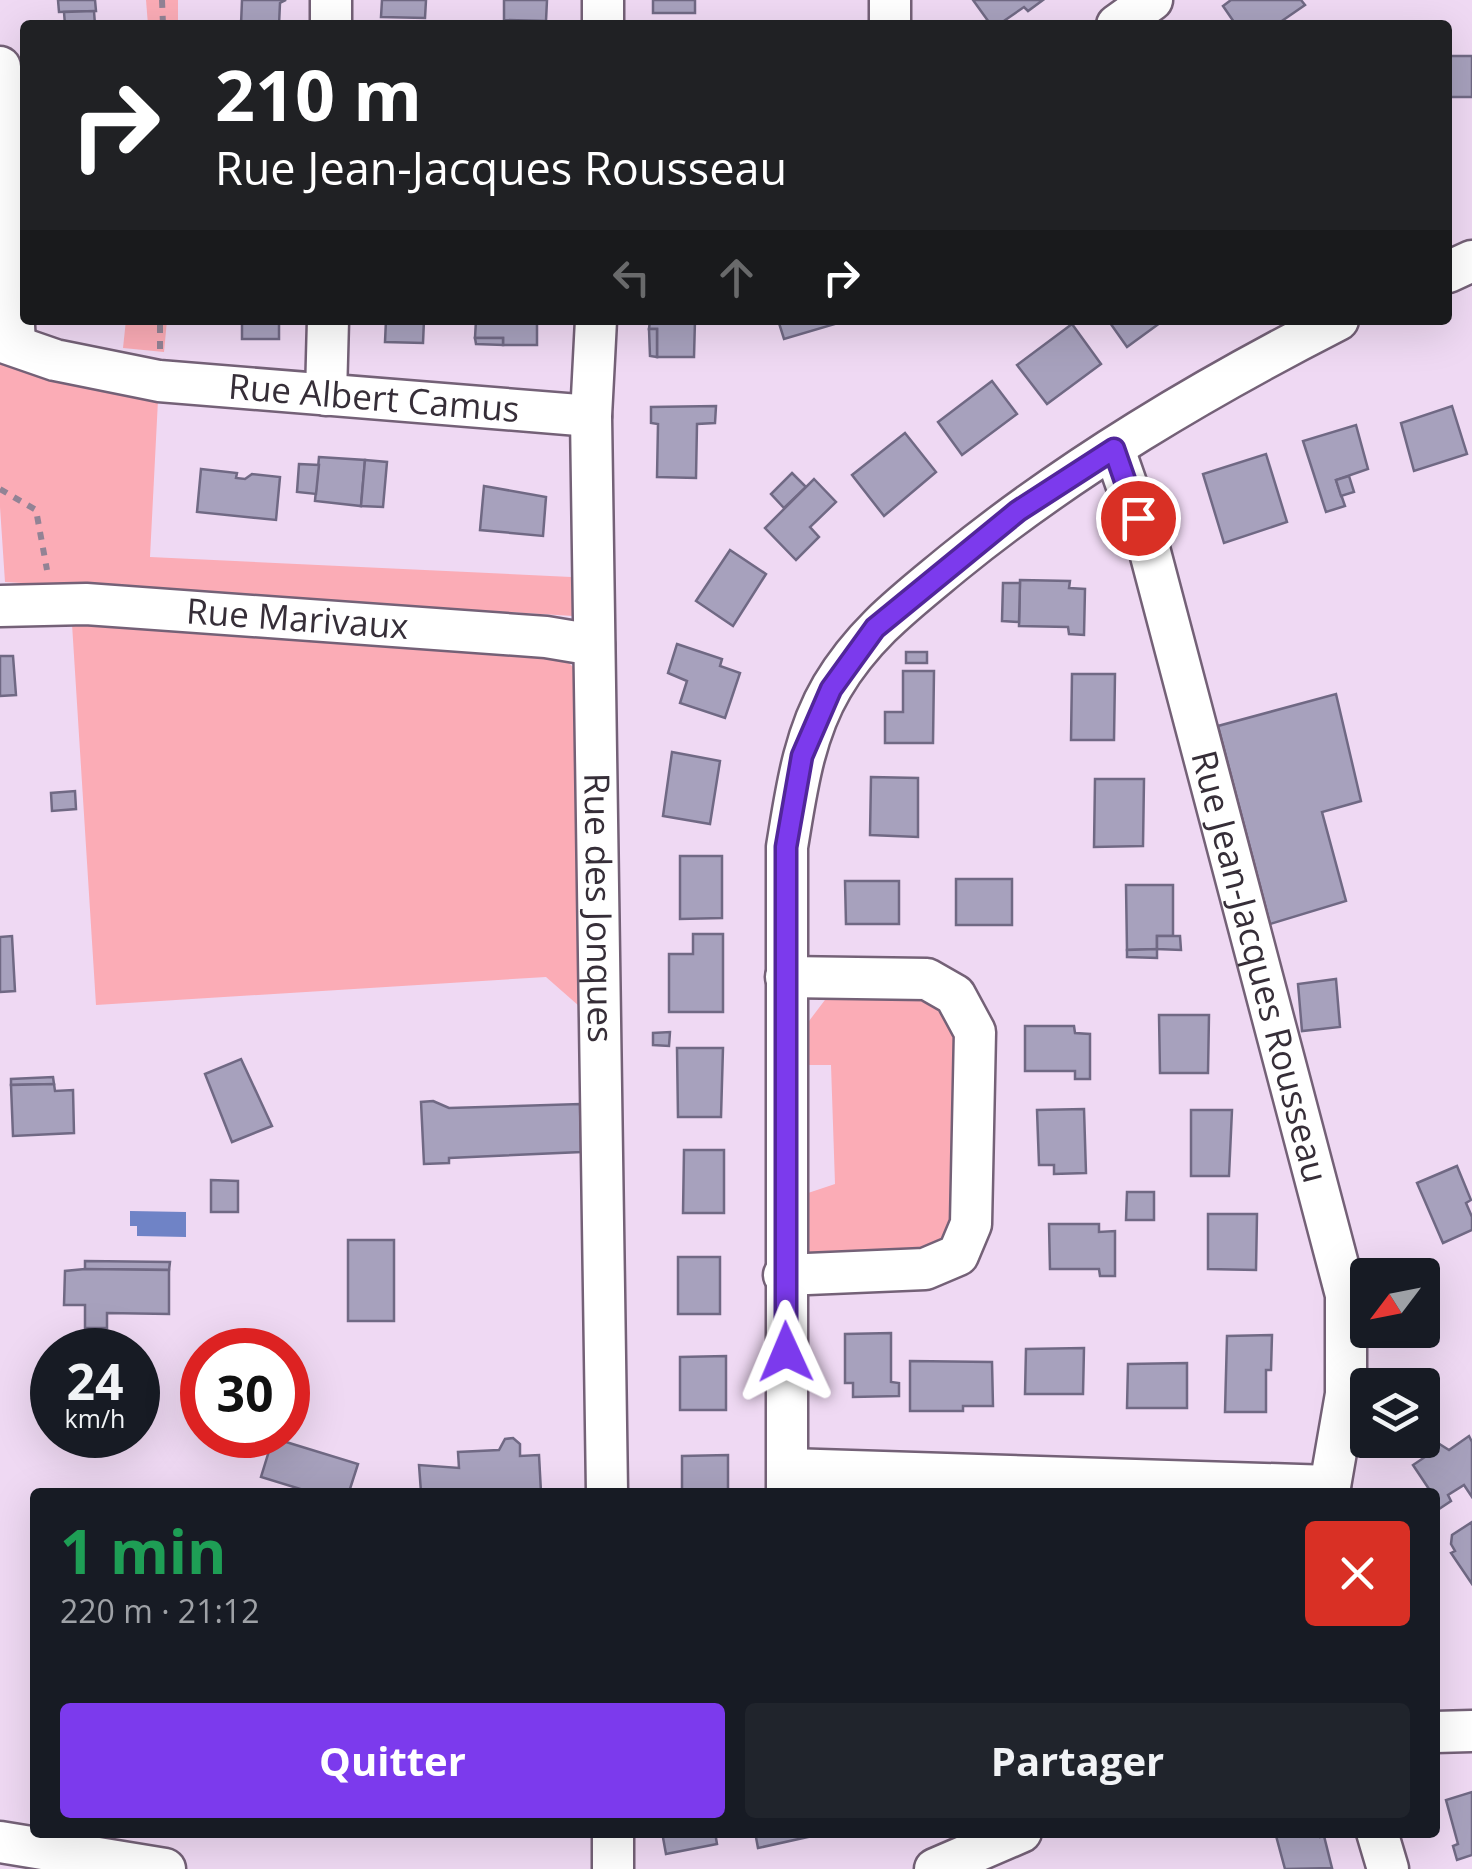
<!DOCTYPE html>
<html lang="fr">
<head>
<meta charset="utf-8">
<style>
	:root { --surface:#171b24; --page:#20242c; --text:#f1f3f6; --muted:#9ea1a6; --accent:#7c3aed }
	body { margin:0; font-family:"Open Sans",sans-serif; background:var(--page); color:var(--text); height:100vh; display:flex; flex-direction:column; font-size:38px; white-space:nowrap }
	* { box-sizing:border-box; margin:0 }
	p { font-size:32px; color:var(--muted) }
	.icon { flex:none; width:55px; height:55px; fill:none; stroke:currentColor; stroke-width:2; stroke-linecap:round; stroke-linejoin:round }
	.map { position:relative; flex:1; overflow:hidden }
	.details { position:absolute; left:30px; top:1488px; width:1410px; height:350px; display:flex; flex-direction:column; background:var(--surface); border-radius:10px; box-shadow:0 10px 40px #0002 }
	.details>* { flex:none }
	.top-card { position:absolute; left:20px; top:20px; width:1432px; height:305px; border-radius:10px; box-shadow:0 10px 40px #0002; background:#202124; color:#fff; overflow:hidden }
	.needle { width:65px; rotate:238deg }
	.controls { position:absolute; left:1350px; top:1258px; display:grid; gap:20px }
	.controls a { display:grid; place-items:center; width:90px; height:90px; border-radius:10px; background:var(--surface); box-shadow:0 10px 40px #0002; font-size:50px }
	.speed { position:absolute; left:30px; top:1328px; display:flex; gap:20px; font-size:50px; font-weight:700; text-align:center }
	.speed>* { display:grid; place-content:center; width:130px; height:130px; border-radius:50%; background:var(--surface); box-shadow:0 10px 40px #0002; line-height:1 }
	.speed small { font-size:25px; font-weight:400 }
	.speed .limit { border:15px solid #d22; background:#fff; color:#111 }
	.pin { position:absolute; display:grid; place-items:center; width:85px; height:85px; color:#fff; margin:-42px; border:5px solid #fff; border-radius:50%; box-shadow:0 2px 10px #0007 }
	.me { position:absolute; width:110px; margin:-55px; rotate:359deg; stroke-linejoin:round; filter:drop-shadow(0 0 8px #0008) }
	.turn { display:flex; align-items:center; gap:35px; height:210px; padding:0 30px; font-size:45px }
	.turn .icon { width:130px; height:130px; stroke-width:2.5 }
	.turn b { display:block; font-size:70px; line-height:85px }
	.lanes { display:flex; align-items:center; height:95px; padding:0 30px; background:#0003; justify-content:center; gap:50px; direction:ltr }
	.lanes .off { opacity:.35 }
	.round { display:grid; place-items:center; flex:none; width:105px; height:105px; border-radius:10px; background:var(--page) }
	.summary { display:flex; align-items:center; justify-content:space-between; height:170px; padding:0 30px }
	h1 { font-size:60px; font-weight:700; line-height:75px; color:#1e9e55 }
	.primary-button { display:flex; gap:20px; margin-top:auto; padding:20px 30px }
	.primary-button a { flex:1; height:115px; border-radius:10px; background:var(--accent); color:#fff; font-size:40px; font-weight:700; line-height:115px; text-align:center }
	.primary-button a+a { background:var(--page); color:var(--text) }
	.map>svg:first-child { display:block }
	.green { fill:#fbacb6 }
	.water { fill:#6f83c6 }
	.building { fill:#a7a1bd; stroke:#706984; stroke-width:2.5 }
	.lines { fill:none; stroke-linecap:round; stroke-linejoin:round }
	.street-casing { stroke:#746177; stroke-width:45 }
	.path { stroke:#928395; stroke-width:6; stroke-dasharray:8 8; stroke-linecap:butt }
	.street { stroke:#fff; stroke-width:40 }
	.route-casing { stroke:#51269a; stroke-width:25 }
	.route { stroke:#7c3aed; stroke-width:18 }
	.labels { text-anchor:middle; stroke-width:8; stroke-linejoin:round; paint-order:stroke }
	.street-label { font-size:35px; fill:#362e38; stroke:#fff }
</style>
</head>
<body>
<div class="map">
<svg width="1472" height="1869" viewBox="0 0 1472 1869">
	<rect width="100%" height="100%" fill="#efd9f3"/>
	<g class="green">
		<path d="M146 0H178V25H148Z"/>
		<path d="M126 320H167L164 352 123 348Z"/>
		<path d="M0 362 158 400 150 557 571 577 573 616 5 582 0 507Z"/>
		<path d="M72 624 556 650 582 676 579 1006 546 977 96 1005Z"/>
		<path d="M831 992 922 993 954 1021V1222L932 1254 807 1257 802 1195 835 1184 831 1065H805L806 1025Z"/>
	</g>
	<path class="water" d="M130 1211 186 1212V1237L137 1236V1226H130Z"/>
	<g class="building">
		<path d="M58 0H95L96 11 59 12Z"/>
		<path d="M242 0H286L280 3 279 25H241Z"/>
		<path d="M382 0H426L425 18 381 17Z"/>
		<path d="M504 0H547L546 21 504 20Z"/>
		<rect x="653" y="0" width="42" height="13"/>
		<path d="M973 0H1043L1028 11 1024 7 998 25H991Z"/>
		<path d="M1231 0H1301L1305 5 1276 25H1236L1223 6Z"/>
		<path d="M94 11 95 25H65L64 12Z"/>
		<rect x="1448" y="56" width="24" height="41"/>
		<rect x="242" y="320" width="37" height="19"/>
		<path d="M386 320H424L423 343 385 342Z"/>
		<path d="M476 320H537V345H503V338H475Z"/>
		<path d="M650 320H695L694 357H657V329H649Z"/>
		<path d="M778 320H834L835 324 784 339Z"/>
		<path d="M1108 320H1164L1127 347Z"/>
		<path d="M1072 324 1101 364 1047 404 1017 365Z"/>
		<path d="M649 329H657V357L650 356Z"/>
		<path d="M475 338H503V345L476 344Z"/>
		<path d="M992 381 1017 414 962 455 938 422Z"/>
		<path d="M716 406 715 423 697 424 696 478 657 477 658 424 651 423V407Z"/>
		<path d="M1452 406 1467 454 1414 471 1401 423Z"/>
		<path d="M1356 425 1368 469 1336 480 1345 506 1326 512 1303 441Z"/>
		<path d="M905 433 936 472 884 516 852 475Z"/>
		<path d="M1266 454 1287 522 1224 543 1203 474Z"/>
		<path d="M319 457 365 460 361 506 315 501Z"/>
		<path d="M365 460 387 462 383 507 361 506Z"/>
		<path d="M299 464 319 465 316 494 297 492Z"/>
		<path d="M201 469 237 473 236 478 245 479 252 474 280 477 276 520 197 512Z"/>
		<path d="M792 473 806 487 784 508 771 494Z"/>
		<path d="M1349 476 1354 492 1341 496 1336 480Z"/>
		<path d="M814 479 836 502 810 527 819 537 796 560 765 528Z"/>
		<path d="M484 486 546 497 543 536 480 530Z"/>
		<path d="M730 550 766 574 733 626 696 601Z"/>
		<path d="M1020 580 1070 581 1069 588 1085 589 1084 635 1069 634 1068 627 1019 626Z"/>
		<path d="M1003 583H1020L1019 622 1002 621Z"/>
		<path d="M677 644 722 659 720 666 740 673 725 718 680 703 687 681 668 673Z"/>
		<rect x="906" y="652" width="21" height="11"/>
		<path d="M0 656H13L16 695 0 696Z"/>
		<path d="M903 671H934L933 743H885V712H903Z"/>
		<path d="M1072 674H1115L1114 740H1071Z"/>
		<path d="M1336 694 1361 801 1322 812 1346 901 1270 924 1218 726Z"/>
		<path d="M672 752 720 761 710 824 663 816Z"/>
		<path d="M871 777 918 778V837L870 835Z"/>
		<path d="M1095 779H1144L1143 846 1094 847Z"/>
		<path d="M75 791 76 809 52 811 51 793Z"/>
		<path d="M680 856H722V918L680 919Z"/>
		<rect x="956" y="879" width="56" height="46"/>
		<path d="M845 881H899V924H846Z"/>
		<path d="M1126 885H1173V936H1157V949L1127 950Z"/>
		<path d="M693 934H723V1012H669V954H693Z"/>
		<path d="M12 936 15 991 0 992V937Z"/>
		<path d="M1157 936H1180L1181 950 1157 949Z"/>
		<path d="M1157 949V958L1127 957V950Z"/>
		<path d="M1336 979 1340 1027 1302 1031 1298 984Z"/>
		<path d="M1159 1015H1209L1208 1073H1160Z"/>
		<path d="M1025 1026H1074L1075 1033 1090 1034V1079H1075V1071H1025Z"/>
		<path d="M670 1032 669 1046 653 1045V1033Z"/>
		<path d="M677 1048H723L721 1117H678Z"/>
		<path d="M241 1059 272 1126 232 1142 205 1074Z"/>
		<path d="M53 1077 54 1084 11 1085V1079Z"/>
		<path d="M54 1084 55 1091 73 1090 74 1133 13 1136 11 1085Z"/>
		<path d="M433 1101 449 1108 580 1104 581 1152 449 1158V1163L424 1164 421 1102Z"/>
		<path d="M1084 1109 1086 1173 1054 1174V1165H1039L1037 1110Z"/>
		<path d="M1191 1110H1232L1229 1176H1191Z"/>
		<path d="M684 1150H724V1213H683Z"/>
		<path d="M1457 1166 1471 1200 1466 1203 1472 1217V1230L1443 1243 1417 1183Z"/>
		<path d="M211 1180 238 1181V1212H211Z"/>
		<path d="M1127 1192H1154V1220H1126Z"/>
		<path d="M1208 1214H1257L1256 1270 1208 1269Z"/>
		<path d="M1049 1224H1099V1232L1115 1231V1276H1100L1099 1269H1050Z"/>
		<rect x="348" y="1240" width="46" height="81"/>
		<rect x="678" y="1257" width="42" height="57"/>
		<path d="M85 1261 170 1262 169 1270 85 1269Z"/>
		<path d="M85 1269 169 1270V1314L107 1313V1328H85V1305H64L65 1271Z"/>
		<path d="M891 1333V1382L899 1383V1396L853 1397V1383H845V1334Z"/>
		<path d="M1272 1335 1271 1370H1266V1412H1225L1227 1336Z"/>
		<path d="M1084 1348 1083 1394H1025L1026 1349Z"/>
		<path d="M726 1356V1410H680V1357Z"/>
		<path d="M910 1361 992 1362 993 1406H963V1411H910Z"/>
		<path d="M1187 1363V1408H1127L1128 1364Z"/>
		<path d="M1469 1436 1472 1442V1497L1464 1485 1448 1495 1451 1501 1436 1511 1435 1492H1425L1429 1489 1413 1465 1425 1457 1423 1454 1433 1440 1449 1450Z"/>
		<path d="M273 1438 358 1464 349 1492H310L261 1477Z"/>
		<path d="M513 1438 520 1444V1456L539 1455 541 1492H421L419 1465 459 1468 458 1452 499 1450 505 1439Z"/>
		<path d="M728 1455V1492H682V1456Z"/>
		<path d="M1472 1522V1584L1451 1553 1455 1551 1451 1544 1452 1535Z"/>
		<path d="M1472 1792V1855L1457 1860 1453 1846 1458 1844 1446 1800Z"/>
		<path d="M662 1832H715L717 1844 666 1854Z"/>
		<path d="M755 1832H817V1835L758 1848Z"/>
		<path d="M1275 1832H1319L1320 1837 1324 1836 1332 1868 1285 1869Z"/>
	</g>
	<g class="lines">
		<defs>
			<g id="street">
				<path d="M331 25V0"/>
				<path d="M603 25V0"/>
				<path d="M890 25V0"/>
				<path d="M1117 25 1152 0"/>
				<path d="M0 67 15 344"/>
				<path d="M1448 272 1472 261"/>
				<path id="s1" d="M596 320 591 416 607 1492"/>
				<path id="s2" d="M0 341 55 360 159 381 591 416"/>
				<path d="M326 395 328 320"/>
				<path id="s3" d="M1114 449 1150 552 1346 1295V1394L1329 1492"/>
				<path id="s4" d="M0 606 86 604 546 637 594 645"/>
				<path d="M784 1275 925 1269 958 1255 971 1224 975 1032 955 995 927 979 786 977"/>
				<path d="M788 1469 1330 1486"/>
				<path d="M787 1492V847C796 793 803 736 832 687 864 633 906 602 953 563 1071 467 1203 389 1338 320"/>
				<path d="M1435 1732 1472 1731"/>
				<path d="M613 1832V1869"/>
				<path d="M1377 1832 1388 1869"/>
				<path d="M0 1842 165 1869"/>
				<path d="M935 1869 1021 1832"/>
			</g>
		</defs>
		<use href="#street" class="street-casing"/>
		<g class="path">
			<path d="M162 0 163 25"/>
			<path d="M160 349V320"/>
			<path d="M0 489 36 510 47 570"/>
		</g>
		<use href="#street" class="street"/>
	</g>
	<g class="lines">
		<defs>
			<path id="route" d="M786 1352V847L802 756 831 689 875 628 1018 511 1114 449 1138 518"/>
		</defs>
		<use href="#route" class="route-casing"/>
		<use href="#route" class="route"/>
	</g>
	<g class="labels">
		<g class="street-label">
			<text dy="12" stroke="none"><textPath href="#s2" startOffset="380">Rue Albert Camus</textPath></text>
			<text dy="12" stroke="none"><textPath href="#s4" startOffset="298">Rue Marivaux</textPath></text>
			<text dy="12" stroke="none"><textPath href="#s1" startOffset="588">Rue des Jonques</textPath></text>
			<text dy="12" stroke="none"><textPath href="#s3" startOffset="538">Rue Jean-Jacques Rousseau</textPath></text>
		</g>
	</g>
</svg>
<div class="controls">
<a><svg class="needle" viewBox="-14 -14 28 28"><path d="M0-13l5 13h-10z" fill="#e53935"/><path d="M0 13l5-13h-10z" fill="#9ea1a6"/></svg></a>
<a><svg class="icon" aria-label="layers" viewBox="0 0 24 24"><path d="M12 4l9 5-9 5-9-5zM3 14l9 5 9-5"/></svg></a>
</div>
<div class="speed"><div>24<small>km/h</small></div><div class="limit">30</div></div>
<div class="pin" style="left:1138px;top:518px;background:#d93025"><svg class="icon" aria-label="arrive" viewBox="0 0 24 24"><path d="M6 21V4h12l-3 4 3 4H6"/></svg></div>
<svg class="me" style="left:786px;top:1352px" viewBox="-20 -20 40 40"><path d="M0-17L14 15 0 8-14 15z" fill="#7c3aed" stroke="#fff" stroke-width="4"/></svg>
<div class="top-card">
<div class="turn"><svg class="icon" aria-label="right" viewBox="0 0 24 24"><path d="M7 20v-9h11M14 6l5 5-5 5"/></svg><div><b>210 m</b>Rue Jean-Jacques Rousseau</div></div>
<div class="lanes"><svg class="icon off" aria-label="left" viewBox="0 0 24 24"><path d="M17 20v-9H6M10 6l-5 5 5 5"/></svg><svg class="icon off" aria-label="ahead" viewBox="0 0 24 24"><path d="M12 20V5M6 11l6-6 6 6"/></svg><svg class="icon" aria-label="right" viewBox="0 0 24 24"><path d="M7 20v-9h11M14 6l5 5-5 5"/></svg></div>
</div>
<section class="details">
<div class="summary"><div><h1>1 min</h1><p>220 m · 21:12</p></div><a class="round" style="background:#d93025;color:#fff"><svg class="icon" aria-label="close" viewBox="0 0 24 24"><path d="M6 6l12 12M18 6L6 18"/></svg></a></div>
<div class="primary-button"><a>Quitter</a><a>Partager</a></div>
</section>
</div>
</body>
</html>
